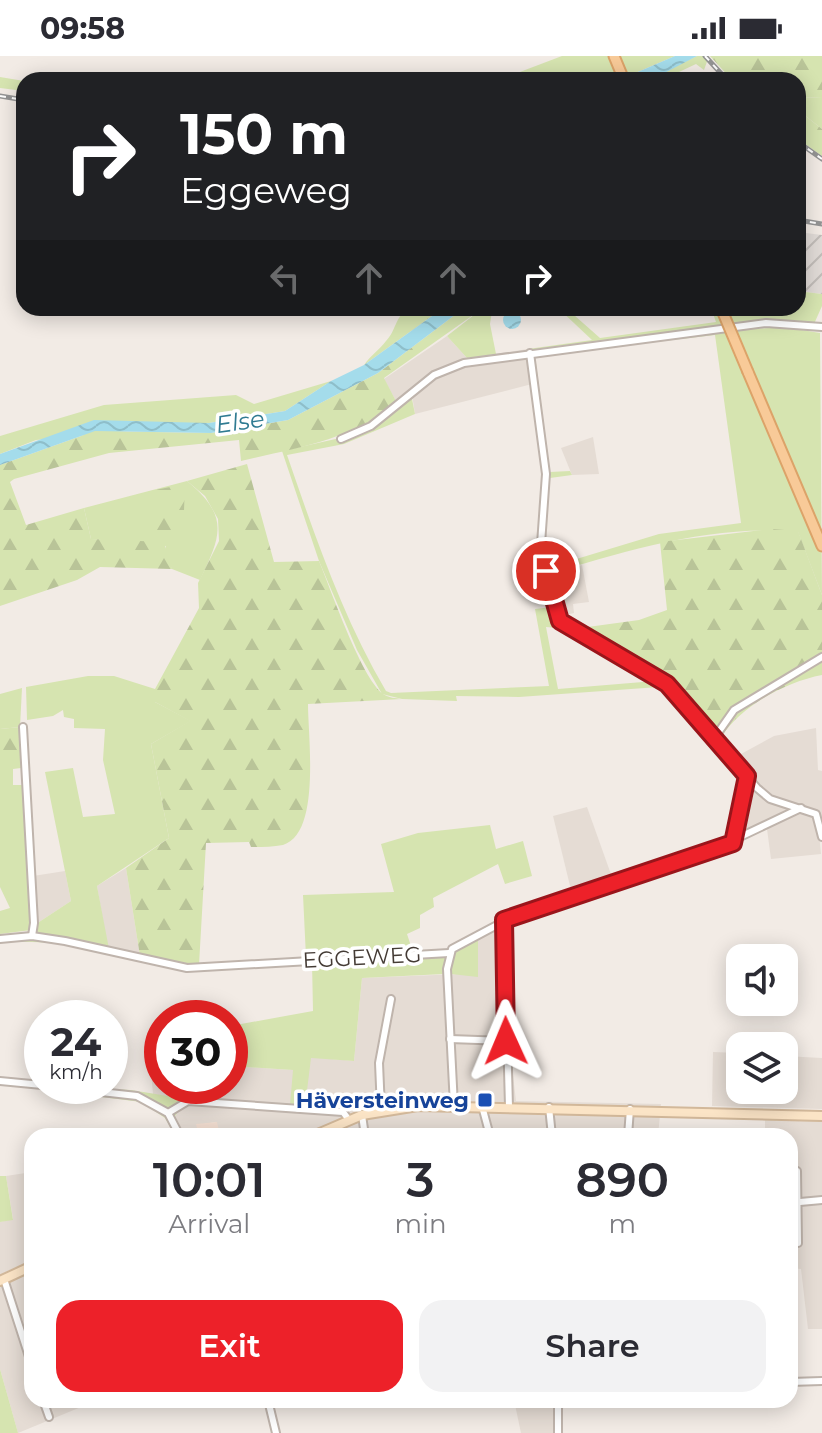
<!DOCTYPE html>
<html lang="en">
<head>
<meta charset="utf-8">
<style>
	:root { --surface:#fff; --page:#f2f2f3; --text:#2b2b33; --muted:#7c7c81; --accent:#ed2129 }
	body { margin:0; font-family:Montserrat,sans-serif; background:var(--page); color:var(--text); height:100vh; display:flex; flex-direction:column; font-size:30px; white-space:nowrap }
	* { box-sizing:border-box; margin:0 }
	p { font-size:26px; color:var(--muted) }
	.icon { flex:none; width:44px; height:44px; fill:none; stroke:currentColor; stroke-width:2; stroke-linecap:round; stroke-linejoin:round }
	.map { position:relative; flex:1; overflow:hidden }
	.panel { position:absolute; left:24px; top:1072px; width:774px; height:280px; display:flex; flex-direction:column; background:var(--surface); border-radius:24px; box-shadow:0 4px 20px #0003 }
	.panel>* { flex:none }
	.banner { position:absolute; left:16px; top:16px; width:790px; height:244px; border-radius:24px; box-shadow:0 4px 20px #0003; background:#202124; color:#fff; overflow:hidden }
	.buttons { position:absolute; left:726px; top:888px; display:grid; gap:16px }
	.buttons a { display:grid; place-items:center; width:72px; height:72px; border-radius:16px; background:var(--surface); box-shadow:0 4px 20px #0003; font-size:40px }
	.speed { position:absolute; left:24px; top:944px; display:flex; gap:16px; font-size:40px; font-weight:700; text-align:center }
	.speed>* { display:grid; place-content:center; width:104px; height:104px; border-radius:50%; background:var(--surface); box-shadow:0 4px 20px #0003; line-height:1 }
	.speed small { font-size:20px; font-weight:400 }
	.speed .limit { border:12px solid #d22; background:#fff; color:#111 }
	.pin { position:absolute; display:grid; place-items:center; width:68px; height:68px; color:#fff; margin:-34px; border:4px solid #fff; border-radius:50%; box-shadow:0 2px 8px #0007 }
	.me { position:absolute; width:88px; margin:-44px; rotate:359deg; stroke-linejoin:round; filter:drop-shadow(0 0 6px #0008) }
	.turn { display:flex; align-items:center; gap:28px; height:168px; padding:0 32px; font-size:36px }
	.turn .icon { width:104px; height:104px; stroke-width:2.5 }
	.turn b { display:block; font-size:56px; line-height:68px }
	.lanes { display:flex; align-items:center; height:76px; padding:0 32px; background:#0003; justify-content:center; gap:40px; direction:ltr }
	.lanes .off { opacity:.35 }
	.eta { display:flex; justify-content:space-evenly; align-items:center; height:136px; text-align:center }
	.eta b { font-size:48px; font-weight:600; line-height:56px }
	.button { display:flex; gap:16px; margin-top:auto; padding:16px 32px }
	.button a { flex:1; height:92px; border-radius:24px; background:var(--accent); color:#fff; font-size:32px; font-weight:600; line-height:92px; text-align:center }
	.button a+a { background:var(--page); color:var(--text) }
	.status { display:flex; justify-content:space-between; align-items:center; height:56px; padding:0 40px; background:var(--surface); direction:ltr }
	.status svg { height:22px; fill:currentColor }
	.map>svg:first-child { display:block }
	.residential { fill:#e5dcd4 }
	.commercial { fill:#f3ded1 }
	.industrial { fill:url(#industrial-furrows) }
	.green { fill:#d6e4b0; fill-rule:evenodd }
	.forest { fill:url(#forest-firs) }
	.water { fill:url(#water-waves) }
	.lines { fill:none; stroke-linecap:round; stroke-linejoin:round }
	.minor-casing { stroke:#bfb4ac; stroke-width:10 }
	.secondary-casing { stroke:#d2b89a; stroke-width:12 }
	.primary-casing { stroke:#dca369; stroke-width:13 }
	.minor { stroke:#fff; stroke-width:6 }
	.secondary { stroke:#fbe4c6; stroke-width:8 }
	.primary { stroke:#f8ca98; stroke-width:9 }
	.rail-casing { stroke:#949494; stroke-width:5 }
	.rail { stroke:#fff; stroke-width:2; stroke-dasharray:6; stroke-linecap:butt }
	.primary-bridge-casing { stroke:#dca369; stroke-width:13; stroke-linecap:butt }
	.primary-bridge { stroke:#f8ca98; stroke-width:9 }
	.route-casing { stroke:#9a151b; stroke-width:20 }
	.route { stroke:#ed2129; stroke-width:14 }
	.transit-dot { fill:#1a4fb4; stroke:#fff; stroke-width:3 }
	.labels { text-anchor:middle; stroke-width:7; stroke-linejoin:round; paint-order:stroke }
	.street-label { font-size:22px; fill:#443b35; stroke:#fff }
	.transit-label { font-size:22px; font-weight:bold; fill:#164399; stroke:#fff; text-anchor:end }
	.water-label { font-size:24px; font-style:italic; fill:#307b92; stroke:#fff }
</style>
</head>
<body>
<div class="status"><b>09:58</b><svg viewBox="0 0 49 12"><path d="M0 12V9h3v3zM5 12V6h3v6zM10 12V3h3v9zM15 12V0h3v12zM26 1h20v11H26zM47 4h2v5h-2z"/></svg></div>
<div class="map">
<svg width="822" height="1377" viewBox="0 0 822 1377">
	<defs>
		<pattern id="industrial-furrows" width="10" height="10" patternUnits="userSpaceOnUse" patternTransform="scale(2)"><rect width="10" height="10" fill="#e1dbd7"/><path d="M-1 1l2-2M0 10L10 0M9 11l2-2" fill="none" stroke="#c2bdb9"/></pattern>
		<pattern id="forest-firs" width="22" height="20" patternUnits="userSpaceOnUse" patternTransform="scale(2)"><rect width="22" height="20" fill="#d6e4b0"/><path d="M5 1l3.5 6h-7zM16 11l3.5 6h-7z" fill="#b9c498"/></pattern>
		<pattern id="water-waves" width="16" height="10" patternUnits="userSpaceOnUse" patternTransform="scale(2)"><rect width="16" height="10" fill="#a4dceb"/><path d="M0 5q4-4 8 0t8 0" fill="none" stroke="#8ebeca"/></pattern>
	</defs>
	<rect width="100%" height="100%" fill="#f2ebe5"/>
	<g class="residential">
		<path d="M447 280 467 302 528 293 532 328 415 358 412 339 398 349 384 323Z"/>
		<path d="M593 381 599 418 572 419 561 392Z"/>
		<path d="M582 509 589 546 573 548 574 557 556 561 545 519Z"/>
		<path d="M816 672 818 714 822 715V767L818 768 821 798 771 803 767 773 732 790 746 725 730 704 774 680Z"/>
		<path d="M587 751 613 824 572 838 553 760Z"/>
		<path d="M126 812 140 900 108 893 97 830Z"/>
		<path d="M65 815 71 845 36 868 33 820Z"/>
		<path d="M506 861 509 985 516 1045 661 1048 658 1080H220L216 1066 197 1069 199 1080H183L174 1062 186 1044 153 1038 148 984 162 982V1030H230V1010L293 1014 311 1001 354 1005 362 922 460 918 478 880Z"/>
		<path d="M713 996 740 997V1034H784V1000L822 1002V1053L712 1050Z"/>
		<path d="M765 1062 822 1064V1273H808L801 1213 790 1212V1080H765Z"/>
		<path d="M32 1116V1344H80L81 1351 18 1377 0 1313V1166L13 1163 6 1120Z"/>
		<path d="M514 1344H556L557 1377H521Z"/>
	</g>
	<path class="commercial" d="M217 1066 220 1080H199L196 1068Z"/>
	<path class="industrial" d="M798 176 822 179V238L798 235Z"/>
	<g class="green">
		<path d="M562 0H675L619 24H499Z"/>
		<path d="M697 0H709L704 14 696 8 662 24H646Z"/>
		<path d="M0 21 24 25V35L0 32Z"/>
		<path d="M798 41 822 42V73L798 54Z"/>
		<path d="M798 235 822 238V250L814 268 775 264 752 267 754 273 784 271 820 277 822 539 798 476C712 468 627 495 545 519L539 473 545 417 528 293 592 284 558 252H566L600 282 716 266 711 252H798ZM715 279 741 467 659 478 550 511 545 473 550 422 572 419 570 415 550 416 535 300Z"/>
		<path d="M483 252H497L492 255 490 268 496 298 467 302 447 280Z"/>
		<path d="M331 325 285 355 209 367 36 384 0 398V380L104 349 236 339 254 348Z"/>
		<path d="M411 338 415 358 344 388 287 399C315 480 342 560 386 635L391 637 549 630 535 553 552 551 556 560 562 559C573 584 648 607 673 630L519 641 456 640 457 645 402 643 382 638 357 594 319 505 282 395 340 382ZM546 571 557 572 655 625 558 633Z"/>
		<path d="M187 425C229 460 222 478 200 524L172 513 165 499 166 490 91 483 84 452Z"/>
		<path d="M88 620H114L155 633V646L191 665 151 688 169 782 97 830 109 893 187 910 306 901 303 839 394 836 381 788 418 777 490 769 496 793 523 785 532 820 505 828 498 808 433 842 434 851 420 859V872L407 878 413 896 446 893 444 918 362 922 354 1005 311 1002 305 1051 290 1049 293 1014 230 1010V970L313 955 312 906 197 914 63 887 0 885 34 877 36 868 71 845 45 716 73 712 83 761 115 758 103 704 105 673 74 672V663L64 661 63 654 53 660 27 664 26 631Z"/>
		<path d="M22 632 20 671 0 673V638Z"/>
		<path d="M0 722H13V729H22L33 865 31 874 0 878V855L10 852 0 831Z"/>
		<path d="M478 880V921L451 918 452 895Z"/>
		<path d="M0 1021 42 1026V1030L131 1034 186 1043 174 1062 183 1080H175L165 1062 141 1046 0 1028Z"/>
		<path d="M0 1120H6L13 1164 0 1166Z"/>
		<path d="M0 1313 18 1377H0Z"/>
	</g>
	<g class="forest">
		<path d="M710 0H822V42L798 41V24H732Z"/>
		<path d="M798 54 822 73V100L798 83Z"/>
		<path d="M408 252H443L364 309C371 299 379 294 386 285 396 275 395 261 408 252Z"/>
		<path d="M464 252H483L384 322 397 347C348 385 300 391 241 405L239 384 109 397 14 423 10 426 26 469 84 452 91 483 164 486 172 513 100 511 77 524 0 550V409L95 375 211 377 288 364 378 317Z"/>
		<path d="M247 408 274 506 319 505C331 534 361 621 383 638 389 642 395 642 402 643L308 648C308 681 321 778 283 789 273 791 261 791 251 791L249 786 206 787 199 909 140 900 126 812 169 782 151 688 190 665 155 646V633L199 552 198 527 219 485 218 463 205 440 187 425Z"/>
		<path d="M185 428 183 480 151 481 155 434Z"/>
		<path d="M771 473 798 475 822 539V619C786 626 742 649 722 680L653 614 573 573 639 564 667 554 660 486Z"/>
		<path d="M20 671 21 712 13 713V722H0V673Z"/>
	</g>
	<g class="water">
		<path d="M675 0H697L655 22 619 24Z"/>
		<path d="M443 252H464L378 317 288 364 211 377 95 375 0 409V398L94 364 209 367 285 355 331 325 364 309Z"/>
		<circle cx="512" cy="264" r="9"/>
	</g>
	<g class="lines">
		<defs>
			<g id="minor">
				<path d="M530 297 546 418 541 488 560 565 667 628 757 732 770 743 816 758 822 781"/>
				<path d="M341 383 371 370 434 319 464 307 766 267 822 271"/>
				<path d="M23 671 34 867 32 880"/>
				<path d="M715 681 734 654 822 601"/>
				<path d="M733 787 747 721"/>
				<path d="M504 864 509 1051"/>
				<path d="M0 883 32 880 65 885 187 912 449 897"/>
				<path d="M450 983 506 985"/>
				<path d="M0 1025 42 1029"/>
				<path d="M47 1030 137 1040 168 1057 180 1080"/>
				<path d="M454 1050 447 913 452 893 514 860 702 799 801 752"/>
				<path d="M482 1050 490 1080"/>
				<path d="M549 1051 552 1080"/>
				<path d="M381 1054 379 1007 391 943"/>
				<path d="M168 1057 188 1045 343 1056 349 1064"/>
				<path d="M362 1059 365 1080"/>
				<path d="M628 1080 630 1053"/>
				<path d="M797 1115 798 1187"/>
				<path d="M800 1146 822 1144"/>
				<path d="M4 1223 32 1310"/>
				<path d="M790 1326 822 1325"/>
				<path d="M43 1344 49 1361"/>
				<path d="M268 1344 276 1377"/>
				<path d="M558 1344V1377"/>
			</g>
			<g id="secondary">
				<path d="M313 1080 362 1059 418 1050 822 1060"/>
				<path d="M0 1225 32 1210"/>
			</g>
			<g id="primary">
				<path d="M614 0 624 24"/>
				<path d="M748 316 822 490"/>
			</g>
		</defs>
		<use href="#minor" class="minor-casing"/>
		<use href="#secondary" class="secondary-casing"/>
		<use href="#primary" class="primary-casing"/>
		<use href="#minor" class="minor"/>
		<use href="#secondary" class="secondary"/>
		<use href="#primary" class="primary"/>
		<defs>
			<g id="rail">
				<path d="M705 0 727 24"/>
				<path d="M0 40 24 44"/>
				<path d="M798 86 822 103"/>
				<path d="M798 164 822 168"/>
			</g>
		</defs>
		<use href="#rail" class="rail-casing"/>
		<use href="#rail" class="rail"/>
		<defs>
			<path id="primary-bridge" d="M721 252 748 316"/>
		</defs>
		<use href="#primary-bridge" class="primary-bridge-casing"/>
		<use href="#primary-bridge" class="primary-bridge"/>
	</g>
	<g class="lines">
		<defs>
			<path id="route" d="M506 985 504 864 733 787 747 720 667 628 560 565 546 515"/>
		</defs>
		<use href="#route" class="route-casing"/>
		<use href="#route" class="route"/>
	</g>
	<rect class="transit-dot" x="477" y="1036" width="16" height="16" rx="4"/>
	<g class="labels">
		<g class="street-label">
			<text transform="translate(362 901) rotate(-3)" y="8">EGGEWEG</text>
		</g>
		<g class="transit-label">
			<text x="469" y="1052">Häversteinweg</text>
		</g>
		<g class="water-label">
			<text transform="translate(240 366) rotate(-8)" y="8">Else</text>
		</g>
	</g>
</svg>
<div class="buttons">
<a><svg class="icon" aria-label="sound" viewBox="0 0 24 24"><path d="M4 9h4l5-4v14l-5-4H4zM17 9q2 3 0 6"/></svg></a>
<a><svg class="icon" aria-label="layers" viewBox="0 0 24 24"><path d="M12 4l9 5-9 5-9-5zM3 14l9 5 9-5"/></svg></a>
</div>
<div class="speed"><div>24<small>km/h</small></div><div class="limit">30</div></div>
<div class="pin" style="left:546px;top:515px;background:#d93025"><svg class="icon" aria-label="arrive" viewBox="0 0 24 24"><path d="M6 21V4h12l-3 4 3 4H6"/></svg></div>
<svg class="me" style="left:506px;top:985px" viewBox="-20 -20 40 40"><path d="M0-17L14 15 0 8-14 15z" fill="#ed2129" stroke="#fff" stroke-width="4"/></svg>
<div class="banner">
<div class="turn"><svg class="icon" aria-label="right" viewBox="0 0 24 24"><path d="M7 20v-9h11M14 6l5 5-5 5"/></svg><div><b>150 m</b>Eggeweg</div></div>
<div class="lanes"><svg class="icon off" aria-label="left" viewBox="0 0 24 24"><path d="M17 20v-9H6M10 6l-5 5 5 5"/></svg><svg class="icon off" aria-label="ahead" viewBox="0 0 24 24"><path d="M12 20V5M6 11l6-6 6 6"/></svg><svg class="icon off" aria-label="ahead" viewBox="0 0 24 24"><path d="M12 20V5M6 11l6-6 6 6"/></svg><svg class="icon" aria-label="right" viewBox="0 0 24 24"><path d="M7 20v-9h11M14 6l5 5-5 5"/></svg></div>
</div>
<section class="panel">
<div class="eta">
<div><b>10:01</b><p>Arrival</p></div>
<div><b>3</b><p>min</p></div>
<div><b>890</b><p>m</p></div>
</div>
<div class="button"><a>Exit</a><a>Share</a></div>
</section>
</div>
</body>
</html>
